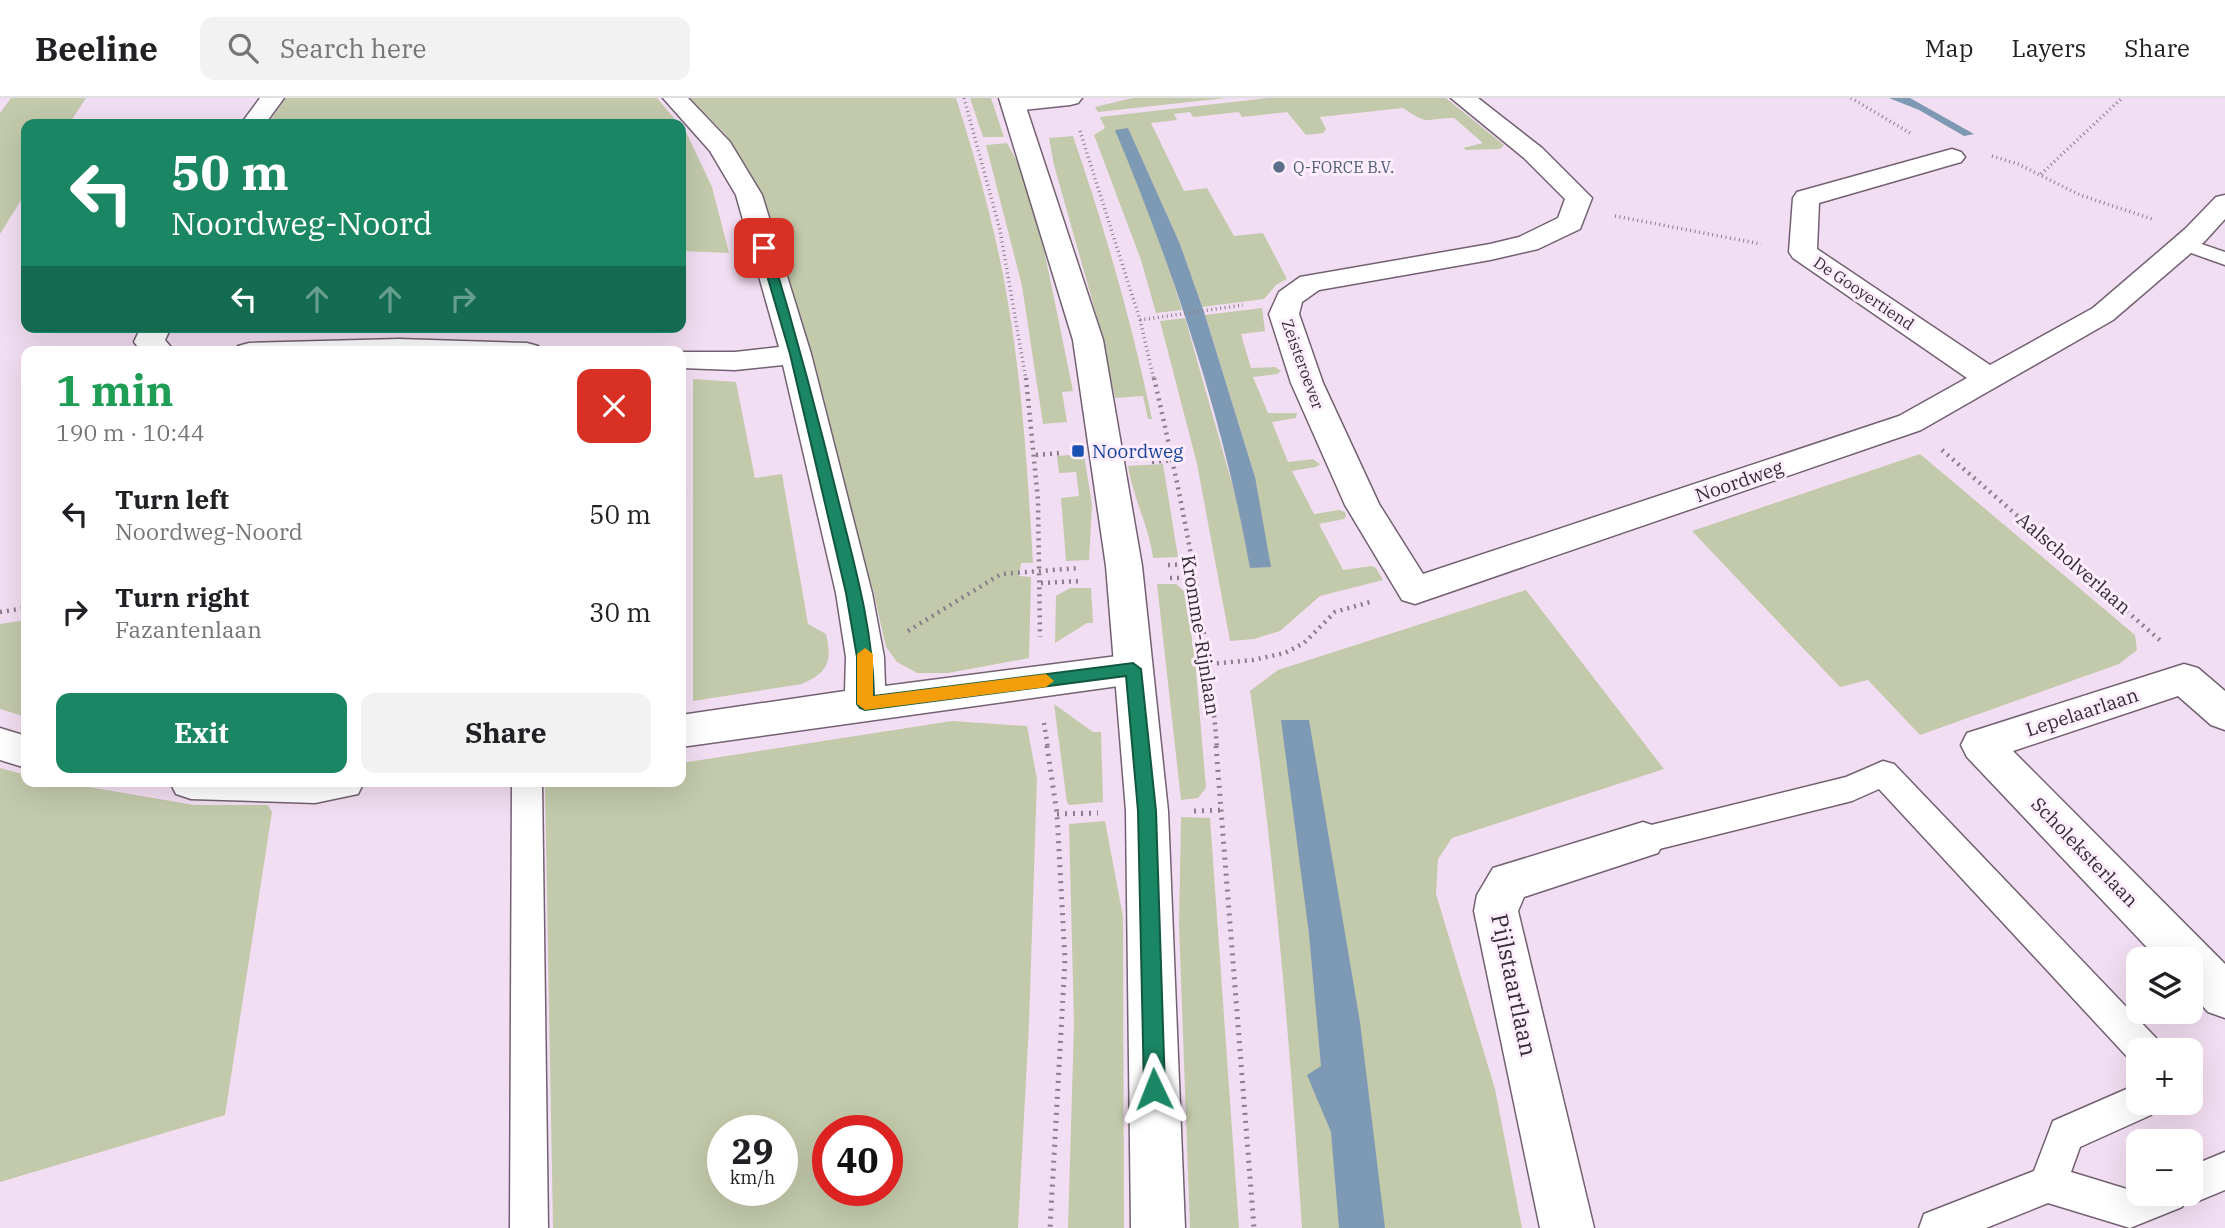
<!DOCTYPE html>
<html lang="en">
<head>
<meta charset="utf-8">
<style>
	:root { --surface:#fff; --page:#f2f2f2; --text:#202124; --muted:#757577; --line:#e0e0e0; --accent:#1a8664 }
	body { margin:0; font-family:"IBM Plex Serif",serif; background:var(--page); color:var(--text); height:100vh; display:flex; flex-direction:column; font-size:26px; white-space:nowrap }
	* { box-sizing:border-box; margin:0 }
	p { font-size:23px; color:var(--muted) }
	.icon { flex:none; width:38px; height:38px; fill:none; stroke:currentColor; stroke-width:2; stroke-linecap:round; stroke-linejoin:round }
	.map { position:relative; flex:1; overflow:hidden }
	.sheet { position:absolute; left:21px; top:248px; width:665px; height:441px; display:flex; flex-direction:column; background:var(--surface); border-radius:14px; box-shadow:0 7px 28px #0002 }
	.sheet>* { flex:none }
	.guide { position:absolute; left:21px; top:21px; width:665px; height:214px; border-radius:14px; box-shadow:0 7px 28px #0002; background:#1a8664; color:#fff; overflow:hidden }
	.buttons { position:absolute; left:2126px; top:849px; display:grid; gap:14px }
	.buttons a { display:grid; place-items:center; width:77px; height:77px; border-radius:14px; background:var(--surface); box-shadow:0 7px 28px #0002; font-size:35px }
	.speed { position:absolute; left:707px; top:1017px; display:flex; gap:14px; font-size:35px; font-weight:700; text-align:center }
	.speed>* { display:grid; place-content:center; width:91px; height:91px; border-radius:50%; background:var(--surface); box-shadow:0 7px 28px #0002; line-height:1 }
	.speed small { font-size:18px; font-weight:400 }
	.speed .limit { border:10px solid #d22; background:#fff; color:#111 }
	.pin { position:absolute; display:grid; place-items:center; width:60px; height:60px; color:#fff; margin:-30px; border-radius:14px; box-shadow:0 4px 10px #0006 }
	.me { position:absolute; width:77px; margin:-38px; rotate:358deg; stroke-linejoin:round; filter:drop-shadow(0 0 5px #0008) }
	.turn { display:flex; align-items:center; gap:24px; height:147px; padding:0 35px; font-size:32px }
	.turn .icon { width:91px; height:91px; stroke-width:2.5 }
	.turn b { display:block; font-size:49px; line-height:60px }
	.lanes { display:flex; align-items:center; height:66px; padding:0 35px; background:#0003; justify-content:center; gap:35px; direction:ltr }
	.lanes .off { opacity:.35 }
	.round { display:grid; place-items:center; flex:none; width:74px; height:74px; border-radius:14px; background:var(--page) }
	.summary { display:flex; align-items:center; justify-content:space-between; height:119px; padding:0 35px }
	h1 { font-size:42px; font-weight:700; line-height:52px; color:#1e9e55 }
	.primary-button { display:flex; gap:14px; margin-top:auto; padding:14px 35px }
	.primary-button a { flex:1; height:80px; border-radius:14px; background:var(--accent); color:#fff; font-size:28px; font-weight:700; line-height:80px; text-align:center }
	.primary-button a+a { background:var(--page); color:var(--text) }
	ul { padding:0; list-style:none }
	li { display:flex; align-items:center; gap:21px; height:98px; padding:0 35px }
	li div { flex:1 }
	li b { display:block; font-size:26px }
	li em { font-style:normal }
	header { display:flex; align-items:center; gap:42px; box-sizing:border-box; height:98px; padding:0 35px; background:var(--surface); border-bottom:2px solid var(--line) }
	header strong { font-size:33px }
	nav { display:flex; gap:38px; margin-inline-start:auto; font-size:24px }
	.search { width:490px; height:63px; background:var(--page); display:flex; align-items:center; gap:18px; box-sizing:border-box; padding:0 24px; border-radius:14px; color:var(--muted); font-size:26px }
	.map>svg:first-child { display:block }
	.green { fill:#c3caab; fill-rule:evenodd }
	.water { fill:#7e99b3 }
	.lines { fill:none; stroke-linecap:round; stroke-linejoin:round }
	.lane-casing { stroke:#726172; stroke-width:3 }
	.street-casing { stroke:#726172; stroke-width:3 }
	.secondary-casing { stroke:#726172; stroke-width:3 }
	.path-far2 { stroke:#8b7d8b; stroke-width:3.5; stroke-dasharray:1 3.5; stroke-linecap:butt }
	.path-far1 { stroke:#8b7d8b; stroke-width:4.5; stroke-dasharray:2 5; stroke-linecap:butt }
	.path { stroke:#8b7d8b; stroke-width:5; stroke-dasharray:2 6; stroke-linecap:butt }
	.lane { fill:#fff; fill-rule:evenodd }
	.street { fill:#fff; fill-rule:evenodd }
	.secondary { fill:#fff; fill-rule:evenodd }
	.route { fill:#1a8664; stroke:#115741; stroke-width:2 }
	.slow { fill:#f59e0b }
	.service-dot { fill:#5c6f8a; stroke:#fdedfd; stroke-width:2.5 }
	.transit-dot { fill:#1a4fb4; stroke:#fdedfd; stroke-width:2.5 }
	.labels { text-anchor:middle; stroke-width:6; stroke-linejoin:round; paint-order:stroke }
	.far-service-label { font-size:16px; fill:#4e5e75; stroke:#fdedfd; text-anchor:start }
	.far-street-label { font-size:16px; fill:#342c34; stroke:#fdedfd }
	.transit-label { font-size:19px; fill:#164399; stroke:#fdedfd; text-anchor:start }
	.street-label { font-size:19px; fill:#342c34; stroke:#fdedfd }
	.near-street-label { font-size:23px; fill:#342c34; stroke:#fdedfd }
</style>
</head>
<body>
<header>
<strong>Beeline</strong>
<div class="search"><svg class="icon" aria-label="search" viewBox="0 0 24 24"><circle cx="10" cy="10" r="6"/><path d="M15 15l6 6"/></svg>Search here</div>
<nav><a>Map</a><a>Layers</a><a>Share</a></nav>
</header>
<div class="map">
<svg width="2225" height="1130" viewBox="0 0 2225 1130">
	<rect width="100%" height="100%" fill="#f2def2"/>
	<g class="green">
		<path d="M11 0H86L69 26H26V94L0 136V15Z"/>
		<path d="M286 0H657L679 26H268Z"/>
		<path d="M690 0H956C978 69 998 140 1009 211 1023 295 1028 380 1033 465H1021L1019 478 1031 479 1029 560 948 575H917L897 564 886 549 873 492 841 392 752 93 727 38Z"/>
		<path d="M970 0H991L1004 39H983Z"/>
		<path d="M1133 0H1226L1098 14 1095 9Z"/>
		<path d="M1268 0H1446L1504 47 1500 51 1466 52 1463 50 1483 45 1454 20C1423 20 1431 29 1403 10L1320 19 1326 31 1323 35 1306 37 1287 14 1242 19 1239 14 1193 19 1190 14 1174 16 1177 22 1151 25 1184 93 1207 90 1234 138 1263 135 1287 181 1276 187 1264 201 1202 209 1180 146 1128 31 1116 32 1162 148 1182 212 1156 215 1141 162 1094 37 1105 30 1100 19Z"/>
		<path d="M681 28 686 34 712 89 729 155 681 153Z"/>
		<path d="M1073 38C1105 131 1132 225 1152 321H1148L1143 298 1115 300 1100 230 1054 67 1049 40Z"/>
		<path d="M1007 45 1019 67 1039 127 1073 293 1062 294 1067 324 1043 326 1022 188 986 47Z"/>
		<path d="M1262 210 1265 233 1241 236 1251 270 1275 269 1281 273 1277 276 1253 279 1268 315H1297L1296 320 1272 324 1288 364 1313 361 1320 366 1316 369 1292 373 1314 416 1339 412 1345 414 1346 418 1344 421 1319 426 1343 472 1372 468 1376 470 1383 482 1320 498 1280 533 1254 541 1230 543 1197 366 1160 223 1185 220 1239 410 1255 379 1205 217Z"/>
		<path d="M693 281 736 284 755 380 782 376 808 526 826 536C832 563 829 574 802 586L693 603Z"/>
		<path d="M1084 356 1092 407 1089 462 1066 463 1061 400 1079 398 1076 374 1059 375 1057 358Z"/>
		<path d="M1920 356 2135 537 2137 552 2119 566 1920 637 1868 582 1840 589 1692 433Z"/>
		<path d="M1163 366 1178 459 1153 460C1149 428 1133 400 1128 368Z"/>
		<path d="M1157 486H1176L1185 494 1195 561 1206 690 1198 700 1181 702Z"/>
		<path d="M1070 490H1091L1093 525H1087L1055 545 1056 498Z"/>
		<path d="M1526 492 1664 671 1452 740 1438 761 1436 796 1495 991 1522 1130H1302C1290 950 1276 771 1250 593L1278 572Z"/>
		<path d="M26 522V619L0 611V526Z"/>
		<path d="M1054 606 1093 634H1101L1103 704 1070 707 1067 705Z"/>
		<path d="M952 623 1027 628 1037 681 1029 926 1018 1130H553L545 689 575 684H681V665ZM723 1032H782V1092H723ZM828 1032H887V1092H828Z"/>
		<path d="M0 670 26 677V684H60L194 707H268L272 714 225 1017 0 1084Z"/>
		<path d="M1181 719 1210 720 1239 1130H1190L1179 827Z"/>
		<path d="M1105 723 1123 819 1124 1130H1068L1074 926 1069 726Z"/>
	</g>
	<g class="water">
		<path d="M1889 0H1910L1974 36 1964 38 1919 12Z"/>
		<path d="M1128 30 1180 146 1205 217 1255 379 1271 469 1250 470C1223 320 1174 173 1115 32Z"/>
		<path d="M1281 622H1309L1360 924 1385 1130H1339L1331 1034 1307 977 1321 968 1309 836Z"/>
	</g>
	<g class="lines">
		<defs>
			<g id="lane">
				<path d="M2184 140 2225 154V167L2177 150 2174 146 2177 142Z"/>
				<path d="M1883 663 1894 666 2156 940 2162 952H2138V967L2132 964 1879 691 1852 703 1643 755 1632 752 1627 742 1632 732 1643 729 1846 679Z"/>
				<path d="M512 684H542L548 1130H510Z"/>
				<path d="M2138 986V1004H2156L2151 1017 2080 1049 2071 1074 2130 1092 2138 1089V1096H2191V1068L2225 1054V1092L2191 1106 2185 1103 2182 1109 2130 1130 2048 1105 1986 1130H1919L1924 1116 2034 1073 2053 1023Z"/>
			</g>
			<g id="street">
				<path d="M260 0H284L265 26H241Z"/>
				<path d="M663 0H688L730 44 762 97 811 256 872 495 884 559 885 588 1133 556 1147 560 1152 571 1147 582 1133 586 681 649V617L845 593 846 559 836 495 783 267 735 272 681 270V254H673H735L779 249 736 97 710 53Z"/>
				<path d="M1008 0H1082L1078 5 1070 7 1013 13 1005 11 1001 6Z"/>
				<path d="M1451 0H1478L1542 50 1592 100 1580 131 1538 151 1490 162 1319 192 1302 204 1299 216 1323 285 1379 406 1423 476 1899 318 1967 280 1793 160 1789 154 1793 100 1797 94 1952 51 1961 54 1965 59 1961 64 1819 105 1817 151 1990 267 2093 210 2185 131 2216 99 2225 97V121L2205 143 2113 222 1921 332 1415 506 1402 502 1345 407 1291 285 1269 216 1279 194 1300 179 1490 146 1519 139 1558 120 1565 101 1524 60Z"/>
				<path d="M141 229H171L165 242 175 254H142L134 244Z"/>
				<path d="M399 241 527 245 538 248 542 254H234L238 248 249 245Z"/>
				<path d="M2184 566 2198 570 2225 593V632L2211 627 2178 598 2013 653 2225 866V920L2208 914 2191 895V861H2158L1967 659 1961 647 1967 635Z"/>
				<path d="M0 630 26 638V670L0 662Z"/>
				<path d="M170 684H364L358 696 315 705 191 701 176 696Z"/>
				<path d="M1643 724 1658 729 1665 742 1658 755 1524 799 1518 813 1594 1130H1540L1474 813 1477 797 1493 770Z"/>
			</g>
			<path id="secondary" d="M999 0H1023L1103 242 1142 468 1168 713 1185 1130H1131L1126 713 1106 468 1073 242Z"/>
		</defs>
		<use href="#lane" class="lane-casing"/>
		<use href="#street" class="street-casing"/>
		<use href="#secondary" class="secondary-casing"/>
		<g class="path-far2">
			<path d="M964 0 1000 132 1026 282"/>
			<path d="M1851 0 1910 35"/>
			<path d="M1080 33 1140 222 1154 282"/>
			<path d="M1992 58 2018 66 2080 97 2155 122"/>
			<path d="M2041 76 2122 0"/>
			<path d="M1615 118 1761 146"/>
			<path d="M1140 222 1243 207"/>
		</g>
		<g class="path-far1">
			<path d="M1026 280 1038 402 1040 539"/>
			<path d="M1154 280C1182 402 1207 525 1217 650"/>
			<path d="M1942 352 2162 544"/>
			<path d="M1036 357 1061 355"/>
			<path d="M1152 364 1173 362"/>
			<path d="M681 399 688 398"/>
			<path d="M1168 467 1191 466"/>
			<path d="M1170 480H1194"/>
			<path d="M1041 485 1081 483"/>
			<path d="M0 514 26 510"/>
			<path d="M908 533 1001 476 1079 470"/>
			<path d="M1210 566 1253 562 1285 555 1304 545 1335 514 1370 504"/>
			<path d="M1044 625 1048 650"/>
		</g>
		<g class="path">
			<path d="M1047 648 1057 716 1065 862 1050 1130"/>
			<path d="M1216 648 1254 1130"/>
			<path d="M1194 713 1222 712"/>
			<path d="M1057 716 1098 715"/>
		</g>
		<use href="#lane" class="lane"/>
		<use href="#street" class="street"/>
		<use href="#secondary" class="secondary"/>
	</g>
	<path class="route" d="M764 147 770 150C796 236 819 322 840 409 856 472 873 533 874 598L1133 565 1141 571 1156 713 1165 991 1162 998 1154 1001 1147 998 1144 991 1138 713 1126 578 865 612 860 610 857 606V559L846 495 790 256 759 150Z"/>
	<path class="slow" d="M865 550 873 556V598L1046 576 1054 583 1046 589 865 612 857 606V556Z"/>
	<circle class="service-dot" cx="1279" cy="69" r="7"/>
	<rect class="transit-dot" x="1071" y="346" width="14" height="14" rx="3.5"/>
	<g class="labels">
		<g class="far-service-label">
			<text x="1293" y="75">Q-FORCE B.V.</text>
		</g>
		<g class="far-street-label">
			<text transform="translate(1864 195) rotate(34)" y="6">De Gooyertiend</text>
			<text transform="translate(1303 266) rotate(70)" y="6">Zeisteroever</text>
		</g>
		<g class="transit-label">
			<text x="1092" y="360">Noordweg</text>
		</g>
		<g class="street-label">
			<text transform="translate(1739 383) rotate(-19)" y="7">Noordweg</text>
			<text transform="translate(2074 465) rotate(41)" y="7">Aalscholverlaan</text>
			<text transform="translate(1201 537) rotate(81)" y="7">Kromme-Rijnlaan</text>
			<text transform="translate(2082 614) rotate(-18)" y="7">Lepelaarlaan</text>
			<text transform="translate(2085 754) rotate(46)" y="7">Scholeksterlaan</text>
		</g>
		<g class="near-street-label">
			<text transform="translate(1514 887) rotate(78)" y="8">Pijlstaartlaan</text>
		</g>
	</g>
</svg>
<div class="buttons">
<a><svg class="icon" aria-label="layers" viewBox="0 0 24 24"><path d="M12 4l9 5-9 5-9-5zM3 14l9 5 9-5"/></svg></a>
<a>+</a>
<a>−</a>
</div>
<div class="speed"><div>29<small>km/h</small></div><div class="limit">40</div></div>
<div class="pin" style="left:764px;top:150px;background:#d93025"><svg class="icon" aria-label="arrive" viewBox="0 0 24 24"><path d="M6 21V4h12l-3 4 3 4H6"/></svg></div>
<svg class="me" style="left:1154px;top:991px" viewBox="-20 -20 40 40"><path d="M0-17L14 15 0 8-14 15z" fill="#1a8664" stroke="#fff" stroke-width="4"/></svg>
<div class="guide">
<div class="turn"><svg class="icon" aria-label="left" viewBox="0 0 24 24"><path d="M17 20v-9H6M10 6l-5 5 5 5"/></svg><div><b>50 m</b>Noordweg-Noord</div></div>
<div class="lanes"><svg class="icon" aria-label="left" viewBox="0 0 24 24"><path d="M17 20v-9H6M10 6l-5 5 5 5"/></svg><svg class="icon off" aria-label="ahead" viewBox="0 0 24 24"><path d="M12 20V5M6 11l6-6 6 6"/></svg><svg class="icon off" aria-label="ahead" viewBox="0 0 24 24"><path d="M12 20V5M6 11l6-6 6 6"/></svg><svg class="icon off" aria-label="right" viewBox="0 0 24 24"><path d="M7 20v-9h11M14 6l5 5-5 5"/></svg></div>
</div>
<section class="sheet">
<div class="summary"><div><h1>1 min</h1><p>190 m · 10:44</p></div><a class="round" style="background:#d93025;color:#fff"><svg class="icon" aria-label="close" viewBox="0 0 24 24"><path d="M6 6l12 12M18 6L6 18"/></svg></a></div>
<ul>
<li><svg class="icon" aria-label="left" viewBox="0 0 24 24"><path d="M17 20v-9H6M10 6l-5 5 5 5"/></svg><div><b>Turn left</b><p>Noordweg-Noord</p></div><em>50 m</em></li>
<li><svg class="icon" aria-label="right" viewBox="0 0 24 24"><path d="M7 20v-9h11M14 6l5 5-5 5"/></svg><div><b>Turn right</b><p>Fazantenlaan</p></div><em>30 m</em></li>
</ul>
<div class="primary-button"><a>Exit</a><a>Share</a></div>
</section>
</div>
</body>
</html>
